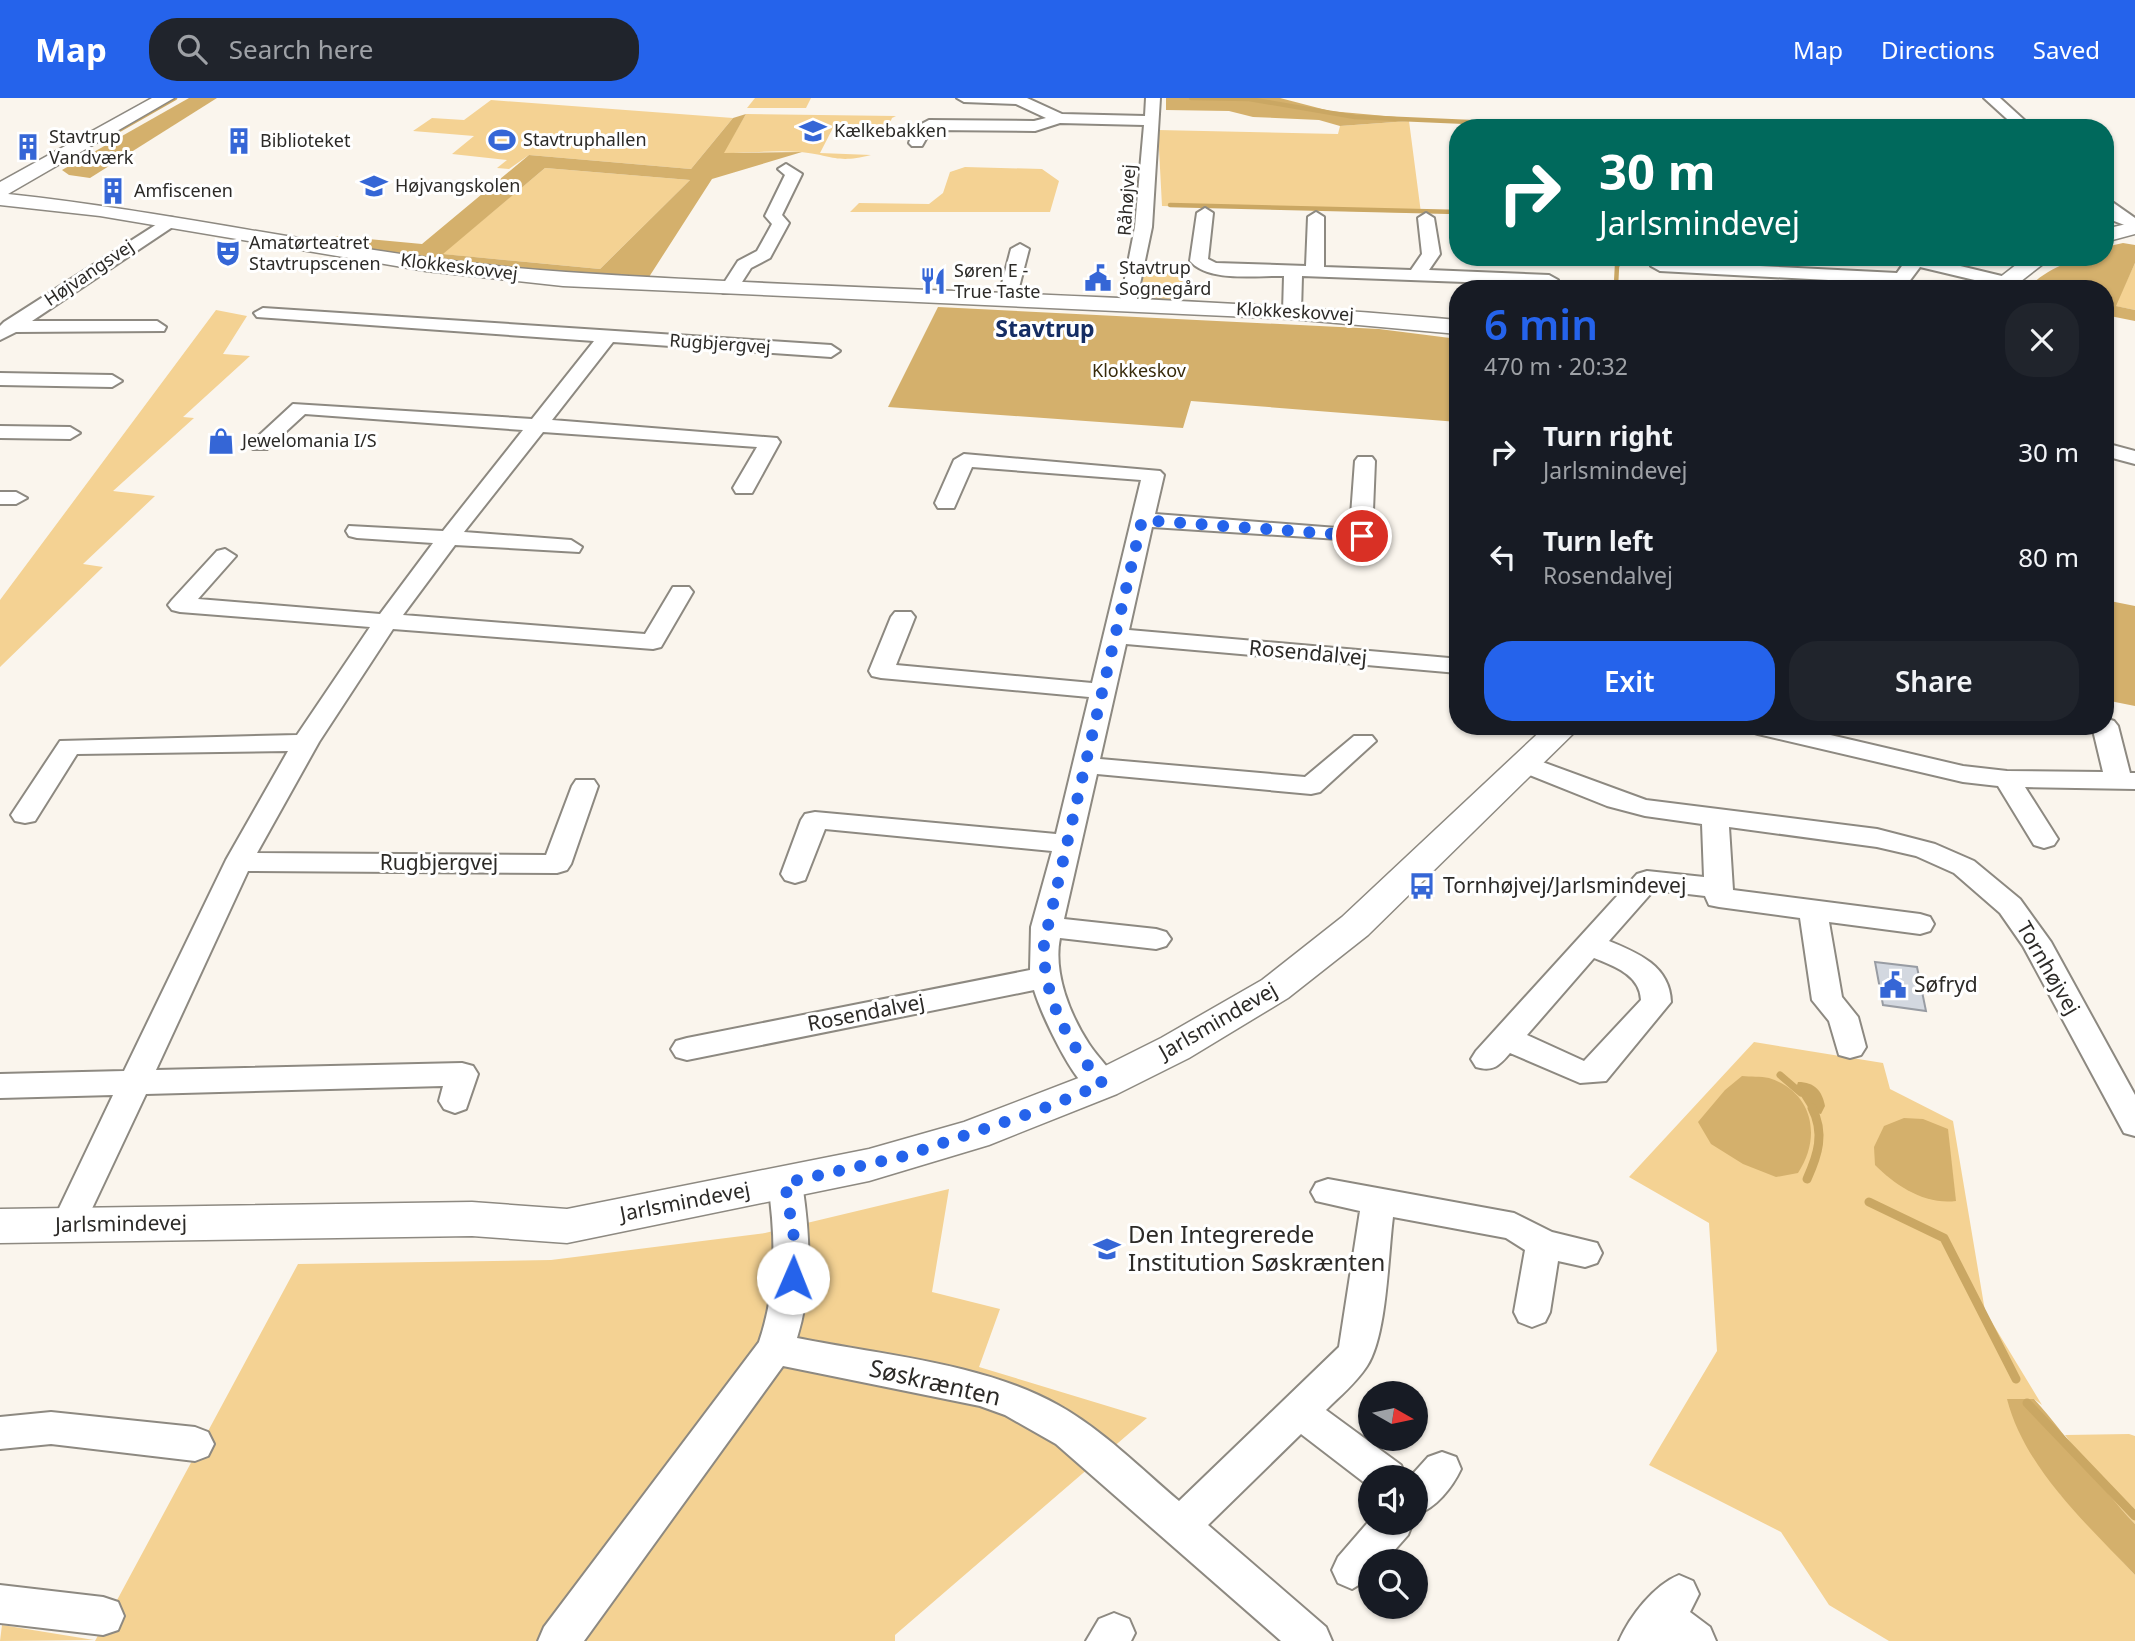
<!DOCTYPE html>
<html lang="en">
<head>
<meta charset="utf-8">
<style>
	:root { --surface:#171b24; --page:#20242c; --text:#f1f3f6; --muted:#9ea1a6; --accent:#2563eb }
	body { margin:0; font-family:"Noto Sans",sans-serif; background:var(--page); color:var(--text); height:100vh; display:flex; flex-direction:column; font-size:26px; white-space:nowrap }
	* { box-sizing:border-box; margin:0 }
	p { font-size:23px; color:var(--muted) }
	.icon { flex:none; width:38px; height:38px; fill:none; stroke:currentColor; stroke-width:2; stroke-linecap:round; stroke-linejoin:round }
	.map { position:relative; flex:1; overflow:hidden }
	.side { position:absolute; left:1449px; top:182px; width:665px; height:455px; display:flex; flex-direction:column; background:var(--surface); border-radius:28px; box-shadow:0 2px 5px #0004 }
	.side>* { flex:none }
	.guide { position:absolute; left:1449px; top:21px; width:665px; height:147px; border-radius:28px; box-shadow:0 2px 5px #0004; background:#00695c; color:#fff; overflow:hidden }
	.needle { width:46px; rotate:99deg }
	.buttons { position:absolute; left:1358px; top:1283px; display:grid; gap:14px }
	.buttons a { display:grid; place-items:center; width:70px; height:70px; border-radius:50%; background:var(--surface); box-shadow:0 2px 5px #0004; font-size:35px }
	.pin { position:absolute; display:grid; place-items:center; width:60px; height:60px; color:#fff; margin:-30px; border:4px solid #fff; border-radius:50%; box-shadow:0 2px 7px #0007 }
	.me { position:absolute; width:77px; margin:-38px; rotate:1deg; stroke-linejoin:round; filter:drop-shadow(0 0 5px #0008) }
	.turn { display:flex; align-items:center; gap:24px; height:147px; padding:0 35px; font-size:32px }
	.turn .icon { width:91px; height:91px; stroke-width:2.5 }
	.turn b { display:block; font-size:49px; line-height:60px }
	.round { display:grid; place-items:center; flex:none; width:74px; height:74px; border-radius:28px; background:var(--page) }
	.headline { display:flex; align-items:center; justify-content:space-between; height:119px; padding:0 35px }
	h1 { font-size:42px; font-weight:600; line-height:52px; color:var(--accent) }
	.button { display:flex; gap:14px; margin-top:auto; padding:14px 35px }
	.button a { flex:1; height:80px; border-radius:28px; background:var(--accent); color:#fff; font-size:28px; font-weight:600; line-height:80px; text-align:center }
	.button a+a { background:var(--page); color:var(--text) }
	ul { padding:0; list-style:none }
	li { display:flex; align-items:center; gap:21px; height:105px; padding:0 35px }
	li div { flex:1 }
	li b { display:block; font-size:26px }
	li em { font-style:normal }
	header { display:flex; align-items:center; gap:42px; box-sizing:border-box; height:98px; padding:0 35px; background:var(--accent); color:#fff }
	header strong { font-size:33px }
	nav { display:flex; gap:38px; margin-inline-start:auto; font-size:24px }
	.search { width:490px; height:63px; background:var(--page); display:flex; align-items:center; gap:18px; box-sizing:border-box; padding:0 24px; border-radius:28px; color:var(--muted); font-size:26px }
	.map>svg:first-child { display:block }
	.green { fill:#f4d293 }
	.forest { fill:#d4b06c; fill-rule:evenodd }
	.water { fill:#caa763 }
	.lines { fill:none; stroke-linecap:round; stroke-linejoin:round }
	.stream-far2 { stroke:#caa763; stroke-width:4.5 }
	.stream-far1 { stroke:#caa763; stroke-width:7 }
	.stream { stroke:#caa763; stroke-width:9 }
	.building { fill:#d3d8e0; stroke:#989ca3; stroke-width:2 }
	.minor-casing { stroke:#8d8981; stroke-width:4 }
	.tertiary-casing { stroke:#8d8981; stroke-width:3 }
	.minor { fill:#fff; fill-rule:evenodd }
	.tertiary { fill:#fff; fill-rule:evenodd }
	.route { stroke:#2563eb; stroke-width:12; stroke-dasharray:0 21.6 }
	.labels { text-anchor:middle; stroke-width:6; stroke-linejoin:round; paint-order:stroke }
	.far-poi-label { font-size:18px; fill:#2c2a27; stroke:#fff; text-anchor:start }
	.far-street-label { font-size:18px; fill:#2c2a27; stroke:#fff }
	.far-park-label { font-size:18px; fill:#382a0a; stroke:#fff }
	.street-label { font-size:21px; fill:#2c2a27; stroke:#fff }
	.poi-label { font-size:21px; fill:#2c2a27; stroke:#fff; text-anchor:start }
	.far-district-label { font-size:23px; font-weight:bold; fill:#152d63; stroke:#fff }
	.near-poi-label { font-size:24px; fill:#2c2a27; stroke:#fff; text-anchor:start }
	.near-street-label { font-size:24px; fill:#2c2a27; stroke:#fff }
</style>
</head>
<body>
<header>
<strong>Map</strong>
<div class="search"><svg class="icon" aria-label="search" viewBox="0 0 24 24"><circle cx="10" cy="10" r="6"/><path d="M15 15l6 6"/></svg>Search here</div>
<nav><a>Map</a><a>Directions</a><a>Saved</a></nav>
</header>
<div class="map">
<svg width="2135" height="1543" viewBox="0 0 2135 1543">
	<rect width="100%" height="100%" fill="#faf5ed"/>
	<g class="green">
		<path d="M755 0H811L806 10H747Z"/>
		<path d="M491 2 733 20 691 71 529 57 509 71 497 70 507 62 452 56 474 38 413 33 432 20 464 22Z"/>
		<path d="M746 16 896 18 892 20 889 27 835 26 820 55 871 57C836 66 832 57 801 54 776 52 748 55 723 55Z"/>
		<path d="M1409 23 1421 115 1162 108 1158 32 1338 36 1340 28Z"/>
		<path d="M965 69 1042 71 1059 83 1050 114H850L859 105 929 106 943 95 950 74Z"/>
		<path d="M545 70 690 82 600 171 442 156Z"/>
		<path d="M2135 165V212L2115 208Z"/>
		<path d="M1145 169 1185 170 1179 203 1139 202Z"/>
		<path d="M216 212 247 218 223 256 250 258 183 319 194 320 113 393 155 398 83 466 103 469 0 569V502Z"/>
		<path d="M1754 944 1883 965 1890 991 1953 1023 1985 1213 2042 1307 2034 1301 2060 1396 2135 1477V1543H1889L1829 1507 1781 1434 1649 1367 1717 1253 1709 1125 1629 1079Z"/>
		<path d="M949 1091 932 1194 1000 1211 979 1269 1147 1320 895 1537V1543H95L298 1166 551 1162 765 1135Z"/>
		<path d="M2129 1336 2135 1338V1426L2115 1405 2065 1337Z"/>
		<path d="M2 1527 94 1542 0 1543Z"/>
	</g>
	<g class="forest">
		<path d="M189 0H217L90 80 69 77 62 72Z"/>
		<path d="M1166 0H1280L1330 13 1408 20 1409 23 1340 28 1319 22 1253 19 1229 13 1166 12Z"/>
		<path d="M746 16 724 55 802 54 712 81 649 179 521 172 326 145 336 138 422 146 529 57 691 71 733 20ZM545 70 690 82 600 171 443 156Z"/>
		<path d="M2123 145 2135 147V165L2116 208 2135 212V223L2105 217V191H2027C2048 169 2076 159 2105 159V149Z"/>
		<path d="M938 209 1379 231 1458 241V324L1191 303 1183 330 888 309Z"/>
		<path d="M2105 502 2135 508V608L2110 603 2105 582Z"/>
		<path d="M1742 978C1750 979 1761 978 1769 980 1813 994 1822 1039 1798 1075L1776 1079 1743 1066 1711 1046 1698 1024 1725 992Z"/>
		<path d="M1904 1020 1923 1021 1948 1031 1956 1103C1925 1107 1896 1088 1875 1067L1874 1049 1884 1028Z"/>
		<path d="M2007 1301H2034C2070 1340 2097 1387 2135 1426V1477C2087 1426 2025 1371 2007 1301Z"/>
	</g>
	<path class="water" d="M1798 984C1815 984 1822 993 1825 1008L1821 1016 1811 1014 1796 990Z"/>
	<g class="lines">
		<g class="stream-far2">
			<path d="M1191 0 1249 1 1355 19 1603 30"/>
			<path d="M119 32 175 0"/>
			<path d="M1170 107 1458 114"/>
			<path d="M1611 191 1616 187 1617 168 1624 159"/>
		</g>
		<path class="stream-far1" d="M1780 977 1801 995"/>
		<g class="stream">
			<path d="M1807 1081C1818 1057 1825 1035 1812 1010"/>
			<path d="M1869 1104 1944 1140 2016 1281"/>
			<path d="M2027 1305 2135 1418"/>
		</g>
	</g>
	<path class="building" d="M1875 864 1917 869 1926 913 1883 907Z"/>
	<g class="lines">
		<defs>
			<g id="minor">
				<path d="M957 0H1027L1062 16 1145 18 1146 0H1160L1152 129 1135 210H1123L1120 206 1135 129 1144 27 1060 25 1035 33 931 32 922 48H912L909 45 914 30 929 22 1034 23 1046 20 1016 6 964 4Z"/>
				<path d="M1984 0H2000L2033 30H2017Z"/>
				<path d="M786 66 802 76 782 117 789 125 770 160 751 170 735 195H723L720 191 738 163 757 153 772 126 765 118 785 77 778 71Z"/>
				<path d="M2105 99 2135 120V131L2114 123 2105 114Z"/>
				<path d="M1205 110 1213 115 1208 161 1216 165 1306 168 1308 119 1316 114 1324 119V169L1411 172 1422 156 1418 120 1426 115 1434 120 1440 156 1429 172 1549 177 1558 182 1549 187 1302 178 1301 214 1292 219 1283 214 1284 178C1258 177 1209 185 1190 163L1197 115Z"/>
				<path d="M168 119 174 120V128L32 223H157L166 229 164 233 16 234 0 242V228L4 224Z"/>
				<path d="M1020 146 1029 151 1016 201 1007 206 1001 205 998 201 1011 151Z"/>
				<path d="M1892 159H1923L2010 180 2013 184 2004 189 1920 169 1908 185 1902 186 1660 173 1651 168 1660 163 1897 175 1904 165Z"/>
				<path d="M263 210 831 247 840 253 831 259 613 244 552 322 777 340 780 344 752 395H736L733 390 757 349 543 334 464 434 571 442 582 449 579 454 455 447 403 517 645 536 673 489H689L693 494 661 549 653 551 393 531 319 644 257 755 546 757 572 688 576 682H594L598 688 571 766 567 772 557 775 248 773 156 972 462 965 473 968 478 976 466 1011 455 1015 444 1011 439 1003 443 988 146 996 80 1136 68 1140 56 1136 51 1127 113 997 0 1000V976L124 973 226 762 288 653 77 656 35 723 25 725 15 723 11 717 60 643 297 637 370 529 180 514 172 512 168 507 172 502 217 453 225 451 236 458 198 501 380 516 433 445 357 440 349 438 346 433 349 428 443 433 523 332 305 316 267 351H253L250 347 253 343 293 306 532 321 594 243 257 219 254 215Z"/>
				<path d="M0 275 112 277 122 283 112 289 0 287Z"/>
				<path d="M0 328 70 329 80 335 70 341 0 340Z"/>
				<path d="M2105 345 2135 353V366L2105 358Z"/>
				<path d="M964 356 1160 373 1164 377 1155 416 1350 431 1355 363 1358 359H1372L1375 363 1372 438 1369 443 1152 429 1129 532 1449 560 1458 558V575L1126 546 1100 661 1305 679 1354 638H1372L1376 643 1320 694 1311 696 1097 676 1064 821 1156 831 1166 834 1171 841 1166 848 1156 851 1060 840C1053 875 1070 917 1089 946 1098 960 1111 971 1119 986L1114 994C1107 996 1101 999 1093 995 1072 983 1041 915 1034 892L687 962 676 959 671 951 676 943 687 940 1030 872 1031 829 1052 753 825 731 805 782 795 785 785 782 781 776 801 722 805 716 815 714 1056 736 1089 599 881 580 872 578 869 573 891 519 895 514H911L915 519 896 567 1092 585 1141 382 972 369 954 410H938L935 405 954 362Z"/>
				<path d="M0 394H16L27 400 16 406H0Z"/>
				<path d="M2105 620 2114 623 2118 628 2130 675H2135V691L2025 689 2058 741 2054 747 2044 750 2034 747 1998 688 1963 684 1758 636 1749 633 1745 628H1792L1963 668 2007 673 2103 674 2092 628H2105Z"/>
				<path d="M1526 658 1646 702 1877 731 1935 746 1974 763 2020 801 2051 844 2135 997V1038L2124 1035 2023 848 2000 815 1954 775 1916 758 1877 749 1729 729 1733 792 1920 816 1930 819 1934 826 1930 833 1920 836 1829 824 1842 899 1858 919 1866 949 1861 957 1850 960 1839 957 1829 923 1812 902 1800 820 1719 809 1709 807 1705 798 1654 792 1609 843C1638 855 1670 868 1671 904L1606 983 1580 985 1510 955C1499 968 1493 974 1476 969L1471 961 1476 953 1637 776 1647 773 1704 779 1702 726 1645 718 1607 708 1517 672 1513 666 1517 660ZM1594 860C1614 868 1640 877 1641 902L1584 963 1527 937Z"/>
				<path d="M785 1072 797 1076 802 1085C810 1138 813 1188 797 1240 881 1257 983 1265 1058 1307 1103 1332 1141 1371 1179 1403L1339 1249 1360 1113 1316 1103 1311 1094 1316 1085 1328 1081 1514 1115 1552 1134 1597 1145 1602 1155 1597 1165 1585 1169 1558 1163 1550 1214 1545 1224 1532 1229 1519 1224 1514 1214 1525 1152 1506 1140 1393 1119C1388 1158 1387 1237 1367 1268 1356 1285 1340 1298 1326 1312L1401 1367 1406 1379H1370V1389L1301 1336 1208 1427 1326 1529 1332 1543H1281L1056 1346 1005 1317 980 1308 783 1268 584 1543H538L544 1529 759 1244C777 1191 776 1141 768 1085L773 1076Z"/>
				<path d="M51 1314 195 1329 208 1334 214 1346 208 1358 195 1363 51 1346 0 1351V1319Z"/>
				<path d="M1442 1354 1456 1359 1461 1371C1452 1390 1436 1410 1416 1417V1379H1410L1428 1359Z"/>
				<path d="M1370 1422 1413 1424 1408 1437 1385 1463H1370V1480L1352 1491 1338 1485 1332 1472 1338 1459Z"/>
				<path d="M1679 1477 1693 1483 1699 1496 1690 1514 1710 1529 1716 1543H1619C1630 1518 1654 1487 1679 1477Z"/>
				<path d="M0 1487 103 1499 118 1504 124 1518 118 1532 103 1537 0 1525Z"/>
				<path d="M1114 1515 1129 1521 1135 1535 1131 1543H1086L1099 1521Z"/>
			</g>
			<g id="tertiary">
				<path d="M152 0H174L8 96C194 116 378 162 566 174 863 194 1161 195 1458 222V236L1292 221 563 188 426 173 100 118 0 107V84Z"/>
				<path d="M2135 124V136L2105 144V131Z"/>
				<path d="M2026 159H2052L2011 191H1985Z"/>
				<path d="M1546 628H1581L1368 837 1288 900 1189 960 1117 996 989 1047 869 1083 567 1145 472 1138 0 1145V1111L472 1104 567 1111 869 1051 964 1024 1089 976 1161 940 1262 882 1342 819Z"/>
			</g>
		</defs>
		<use href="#minor" class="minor-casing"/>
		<use href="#tertiary" class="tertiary-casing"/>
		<use href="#minor" class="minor"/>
		<use href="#tertiary" class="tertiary"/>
	</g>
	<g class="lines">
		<path class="route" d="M793 1180 794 1140 785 1085 904 1058 1037 1013 1103 986C1069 947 1042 899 1044 845L1142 422 1362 438"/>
	</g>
	<defs>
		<symbol id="school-bare" viewBox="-9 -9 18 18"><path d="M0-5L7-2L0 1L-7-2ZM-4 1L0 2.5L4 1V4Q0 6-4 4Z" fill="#3566d6" stroke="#fff" stroke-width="2.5" paint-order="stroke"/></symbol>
		<symbol id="stadium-bare" viewBox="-9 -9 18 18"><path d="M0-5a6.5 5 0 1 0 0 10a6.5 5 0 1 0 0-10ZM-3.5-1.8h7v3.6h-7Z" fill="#3566d6" stroke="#fff" stroke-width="2.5" paint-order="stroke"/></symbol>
		<symbol id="building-bare" viewBox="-9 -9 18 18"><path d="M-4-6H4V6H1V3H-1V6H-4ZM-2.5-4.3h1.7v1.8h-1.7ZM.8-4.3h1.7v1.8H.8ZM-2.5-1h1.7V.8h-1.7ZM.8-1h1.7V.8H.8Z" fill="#3566d6" stroke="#fff" stroke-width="2.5" paint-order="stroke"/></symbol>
		<symbol id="theatre-bare" viewBox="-9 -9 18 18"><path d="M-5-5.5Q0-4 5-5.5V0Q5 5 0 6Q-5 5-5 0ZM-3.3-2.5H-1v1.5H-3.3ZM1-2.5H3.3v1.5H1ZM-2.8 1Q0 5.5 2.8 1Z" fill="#3566d6" stroke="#fff" stroke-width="2.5" paint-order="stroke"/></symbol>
		<symbol id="civic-bare" viewBox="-9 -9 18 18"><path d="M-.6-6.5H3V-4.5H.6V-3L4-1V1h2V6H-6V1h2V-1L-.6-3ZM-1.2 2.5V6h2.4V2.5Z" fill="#3566d6" stroke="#fff" stroke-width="2.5" paint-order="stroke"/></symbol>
		<symbol id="restaurant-bare" viewBox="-9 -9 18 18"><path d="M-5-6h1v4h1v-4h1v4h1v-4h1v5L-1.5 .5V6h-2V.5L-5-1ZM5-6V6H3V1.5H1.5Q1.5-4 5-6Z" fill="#3566d6" stroke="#fff" stroke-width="2.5" paint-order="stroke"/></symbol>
		<symbol id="shop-bare" viewBox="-9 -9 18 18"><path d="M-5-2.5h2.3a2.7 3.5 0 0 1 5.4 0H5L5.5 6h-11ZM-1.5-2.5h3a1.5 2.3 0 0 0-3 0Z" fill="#3566d6" stroke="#fff" stroke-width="2.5" paint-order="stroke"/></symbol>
		<symbol id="bus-bare" viewBox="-9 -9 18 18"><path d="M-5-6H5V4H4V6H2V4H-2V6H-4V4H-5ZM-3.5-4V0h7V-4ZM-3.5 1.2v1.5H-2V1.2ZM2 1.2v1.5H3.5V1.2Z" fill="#3566d6" stroke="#fff" stroke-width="2.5" paint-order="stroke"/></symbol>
	</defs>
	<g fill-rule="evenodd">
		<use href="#school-bare" x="794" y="14" width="38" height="38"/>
		<use href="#stadium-bare" x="483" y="23" width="38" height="38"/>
		<use href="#building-bare" x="220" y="24" width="38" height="38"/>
		<use href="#building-bare" x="9" y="30" width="38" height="38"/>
		<use href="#school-bare" x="355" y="69" width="38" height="38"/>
		<use href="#building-bare" x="94" y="74" width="38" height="38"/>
		<use href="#theatre-bare" x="209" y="136" width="38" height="38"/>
		<use href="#civic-bare" x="1079" y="161" width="38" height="38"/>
		<use href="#restaurant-bare" x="914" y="164" width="38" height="38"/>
		<use href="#shop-bare" x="202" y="324" width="38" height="38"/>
		<use href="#bus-bare" x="1403" y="769" width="38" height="38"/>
		<use href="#civic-bare" x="1874" y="868" width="38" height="38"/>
		<use href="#school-bare" x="1088" y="1132" width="38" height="38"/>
	</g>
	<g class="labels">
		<g class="far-poi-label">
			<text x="834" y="39">Kælkebakken</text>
			<text x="49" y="45">Stavtrup<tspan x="49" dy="21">Vandværk</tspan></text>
			<text x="523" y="48">Stavtruphallen</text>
			<text x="260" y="49">Biblioteket</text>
			<text x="395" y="94">Højvangskolen</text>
			<text x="134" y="99">Amfiscenen</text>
			<text x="249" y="151">Amatørteatret<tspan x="249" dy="21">Stavtrupscenen</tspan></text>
			<text x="1119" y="176">Stavtrup<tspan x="1119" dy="21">Sognegård</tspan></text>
			<text x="954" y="179">Søren E -<tspan x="954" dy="21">True Taste</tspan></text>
			<text x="242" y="349">Jewelomania I/S</text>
		</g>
		<g class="far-street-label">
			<text transform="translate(1127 102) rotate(-86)" y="6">Råhøjvej</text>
			<text transform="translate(459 169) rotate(7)" y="6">Klokkeskovvej</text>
			<text transform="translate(89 175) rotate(-34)" y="6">Højvangsvej</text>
			<text transform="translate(1295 214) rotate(3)" y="6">Klokkeskovvej</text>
			<text transform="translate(720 246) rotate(4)" y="6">Rugbjergvej</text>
		</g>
		<g class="far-park-label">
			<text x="1139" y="279">Klokkeskov</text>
		</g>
		<g class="street-label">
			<text transform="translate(1308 555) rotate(5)" y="7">Rosendalvej</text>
			<text x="439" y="772">Rugbjergvej</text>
			<text transform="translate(2048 870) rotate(60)" y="7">Tornhøjvej</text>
			<text transform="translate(866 915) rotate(-11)" y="7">Rosendalvej</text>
			<text transform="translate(1218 923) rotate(-30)" y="7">Jarlsmindevej</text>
			<text transform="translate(685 1104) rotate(-11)" y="7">Jarlsmindevej</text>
			<text transform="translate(121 1126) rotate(-1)" y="7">Jarlsmindevej</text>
		</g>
		<g class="poi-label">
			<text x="1443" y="795">Tornhøjvej/Jarlsmindevej</text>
			<text x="1914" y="894">Søfryd</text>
		</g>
		<g class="far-district-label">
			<text x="1045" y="239">Stavtrup</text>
		</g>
		<g class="near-poi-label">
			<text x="1128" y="1145">Den Integrerede<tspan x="1128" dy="28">Institution Søskrænten</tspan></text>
		</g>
		<g class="near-street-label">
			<text transform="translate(935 1285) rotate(13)" y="8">Søskrænten</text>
		</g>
	</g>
</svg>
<div class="buttons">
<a><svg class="needle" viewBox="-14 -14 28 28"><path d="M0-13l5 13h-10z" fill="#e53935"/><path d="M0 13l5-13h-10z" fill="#9ea1a6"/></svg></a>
<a><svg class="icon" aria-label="sound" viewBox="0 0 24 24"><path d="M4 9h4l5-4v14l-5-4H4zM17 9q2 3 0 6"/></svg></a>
<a><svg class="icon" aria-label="search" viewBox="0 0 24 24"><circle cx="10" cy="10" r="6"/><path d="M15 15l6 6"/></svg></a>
</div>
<div class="pin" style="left:1362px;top:438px;background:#d93025"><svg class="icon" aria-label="arrive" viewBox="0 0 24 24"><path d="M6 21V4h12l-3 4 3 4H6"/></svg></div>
<svg class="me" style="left:793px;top:1180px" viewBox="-20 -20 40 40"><circle r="19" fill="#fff"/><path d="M0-13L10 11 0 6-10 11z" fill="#2563eb"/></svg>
<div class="guide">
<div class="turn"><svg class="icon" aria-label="right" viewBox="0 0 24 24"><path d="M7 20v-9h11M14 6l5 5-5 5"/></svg><div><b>30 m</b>Jarlsmindevej</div></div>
</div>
<section class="side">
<div class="headline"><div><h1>6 min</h1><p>470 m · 20:32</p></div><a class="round"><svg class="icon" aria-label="close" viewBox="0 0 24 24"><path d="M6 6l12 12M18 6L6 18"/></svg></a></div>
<ul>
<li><svg class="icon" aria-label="right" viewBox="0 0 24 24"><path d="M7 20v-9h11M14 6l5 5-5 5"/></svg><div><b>Turn right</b><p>Jarlsmindevej</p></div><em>30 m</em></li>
<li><svg class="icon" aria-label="left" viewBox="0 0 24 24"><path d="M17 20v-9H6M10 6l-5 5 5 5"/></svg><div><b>Turn left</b><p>Rosendalvej</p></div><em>80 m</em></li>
</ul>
<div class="button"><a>Exit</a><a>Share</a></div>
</section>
</div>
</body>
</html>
